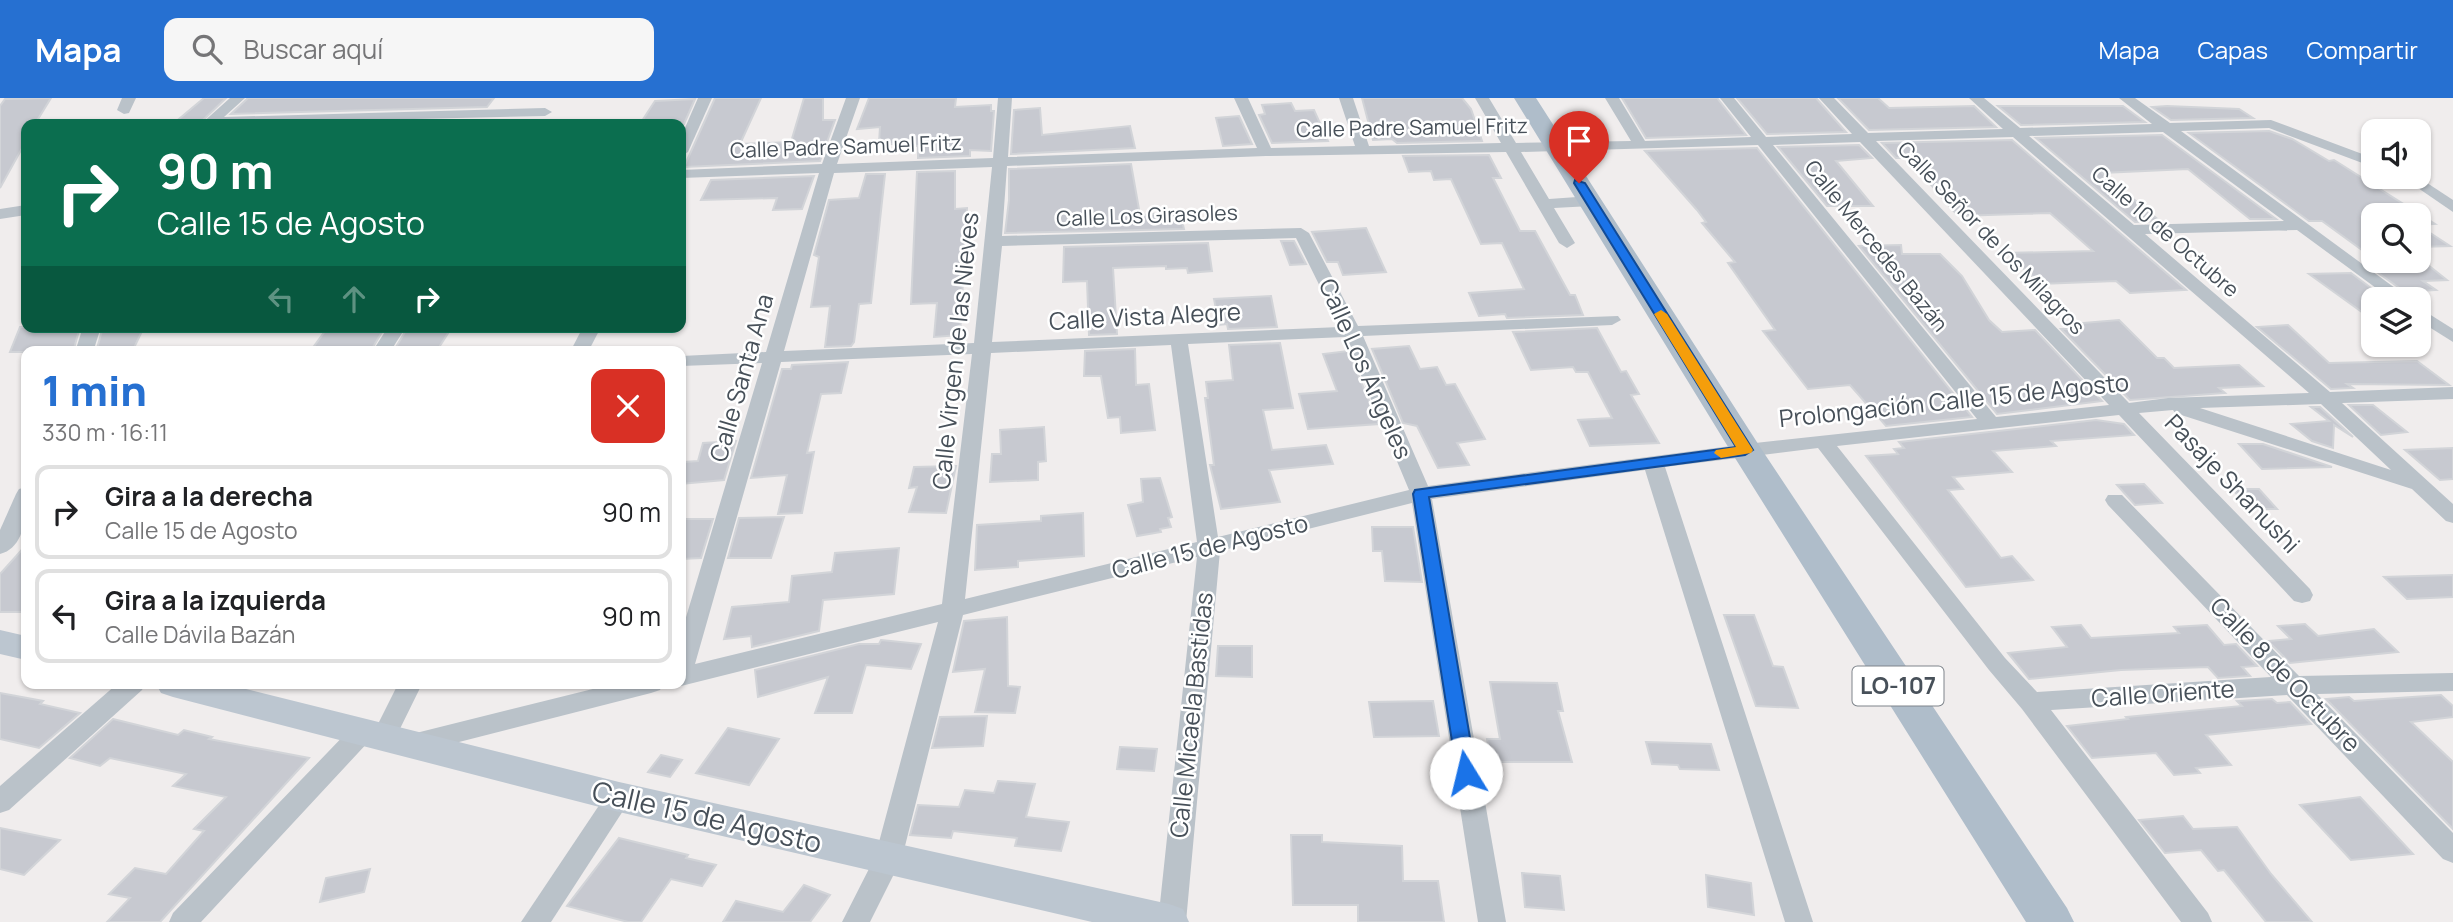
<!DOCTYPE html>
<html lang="es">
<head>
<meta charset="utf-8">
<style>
	:root { --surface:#fff; --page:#f6f6f6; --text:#202124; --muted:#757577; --line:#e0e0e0; --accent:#2670d1 }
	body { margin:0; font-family:Manrope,sans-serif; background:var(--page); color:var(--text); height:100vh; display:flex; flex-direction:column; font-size:26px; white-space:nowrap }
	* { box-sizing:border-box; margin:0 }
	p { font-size:23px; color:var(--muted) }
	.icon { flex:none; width:38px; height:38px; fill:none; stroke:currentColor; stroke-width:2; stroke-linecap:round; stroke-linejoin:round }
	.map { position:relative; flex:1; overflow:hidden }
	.details { position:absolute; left:21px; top:248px; width:665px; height:343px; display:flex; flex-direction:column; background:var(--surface); border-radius:14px; box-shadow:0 2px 5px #0004 }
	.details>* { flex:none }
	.guide { position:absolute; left:21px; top:21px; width:665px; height:214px; border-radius:14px; box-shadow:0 2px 5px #0004; background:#0b6e4f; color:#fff; overflow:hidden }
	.fabs { position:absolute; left:2361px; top:21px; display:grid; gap:14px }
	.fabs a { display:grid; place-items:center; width:70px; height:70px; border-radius:14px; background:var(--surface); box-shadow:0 2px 5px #0004; font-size:35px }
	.pin { position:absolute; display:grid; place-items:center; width:60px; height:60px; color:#fff; margin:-72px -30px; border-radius:50% 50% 50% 0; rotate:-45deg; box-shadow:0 0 7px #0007 }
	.pin .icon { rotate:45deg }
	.me { position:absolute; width:77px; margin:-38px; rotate:351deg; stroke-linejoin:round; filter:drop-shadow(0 0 5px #0008) }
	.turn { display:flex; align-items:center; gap:24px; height:147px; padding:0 21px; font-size:32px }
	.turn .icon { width:91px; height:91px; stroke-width:2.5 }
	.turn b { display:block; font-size:49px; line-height:60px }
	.lanes { display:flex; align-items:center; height:66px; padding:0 21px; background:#0003; justify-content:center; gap:35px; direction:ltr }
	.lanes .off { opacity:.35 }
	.round { display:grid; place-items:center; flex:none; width:74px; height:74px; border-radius:14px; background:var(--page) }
	.head { display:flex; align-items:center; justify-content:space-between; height:119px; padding:0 21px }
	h1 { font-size:42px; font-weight:800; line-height:52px; color:var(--accent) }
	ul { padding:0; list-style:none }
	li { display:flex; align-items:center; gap:21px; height:94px; margin:0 14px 10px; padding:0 7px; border:4px solid var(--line); border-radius:14px }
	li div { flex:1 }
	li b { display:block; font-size:26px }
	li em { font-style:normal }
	header { display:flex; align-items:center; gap:42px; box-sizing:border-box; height:98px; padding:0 35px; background:var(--accent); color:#fff }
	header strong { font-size:33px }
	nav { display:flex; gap:38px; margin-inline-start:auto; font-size:24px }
	.search { width:490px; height:63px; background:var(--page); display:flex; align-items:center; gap:18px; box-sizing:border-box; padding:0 24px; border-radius:14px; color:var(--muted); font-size:26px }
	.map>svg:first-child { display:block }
	.building { fill:#c7c9d0; stroke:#d2d4d8; stroke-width:2 }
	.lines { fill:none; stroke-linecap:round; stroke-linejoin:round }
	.street { fill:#bac2c9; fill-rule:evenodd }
	.secondary { fill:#bcc6d0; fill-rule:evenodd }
	.primary { fill:#afbdca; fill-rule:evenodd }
	.route { fill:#1a73e8; stroke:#114b97; stroke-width:2 }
	.slow { fill:#f59e0b }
	.labels { text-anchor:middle; stroke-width:5; stroke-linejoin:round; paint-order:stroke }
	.far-street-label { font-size:21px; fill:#475059; stroke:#fff }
	.shield { fill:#fff; stroke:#7e848b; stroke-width:2 }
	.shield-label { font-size:23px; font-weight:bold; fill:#475059 }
	.street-label { font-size:24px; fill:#475059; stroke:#fff }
	.near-street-label { font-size:28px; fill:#475059; stroke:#fff }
</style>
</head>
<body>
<header>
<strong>Mapa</strong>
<div class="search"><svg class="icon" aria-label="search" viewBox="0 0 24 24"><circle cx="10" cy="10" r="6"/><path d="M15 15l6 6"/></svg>Buscar aquí</div>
<nav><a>Mapa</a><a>Capas</a><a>Compartir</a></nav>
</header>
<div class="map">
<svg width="2453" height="824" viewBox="0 0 2453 824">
	<rect width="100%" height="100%" fill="#f0eded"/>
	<g class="building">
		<path d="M51 0 35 26H26V43L0 90V8L5 1Z"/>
		<path d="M204 0H226L199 26H173Z"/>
		<path d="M248 0H494L487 9 231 16Z"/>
		<path d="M715 0H761L740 46 791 44 804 0H823V22H835L820 63 684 69Z"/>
		<path d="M869 0H956L955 9 991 7V13H994L991 53 970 52V58L918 60V48L879 45 880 29 857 31Z"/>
		<path d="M1362 0H1462L1471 11 1482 43 1397 45 1392 41 1373 42Z"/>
		<path d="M1622 0H1717L1746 37 1646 40Z"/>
		<path d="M1737 0H1816L1846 34 1767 36Z"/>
		<path d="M1838 0H1878L1889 10 1974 8 1996 29 1869 32Z"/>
		<path d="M695 1 684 26H640L655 3Z"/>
		<path d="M1291 5 1295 13 1314 12 1328 43 1272 45 1259 17 1265 16 1262 7Z"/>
		<path d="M1998 8H2123L2145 24 2021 27Z"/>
		<path d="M2167 8 2239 11 2253 20 2171 22 2152 9Z"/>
		<path d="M1040 10 1042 37 1130 28 1135 50 1011 56 1014 12Z"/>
		<path d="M1239 18 1252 46 1223 48 1216 20Z"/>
		<path d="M477 22 474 26H303Z"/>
		<path d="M2269 33 2292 41 2329 63 2334 62 2435 126 2418 127V117H2373V160L2322 123H2309L2189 35Z"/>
		<path d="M2162 37 2276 121H2250L2188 71 2102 75 2160 123 2135 124 2036 40Z"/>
		<path d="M2012 42 2186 192 2130 195 2116 183 2040 186 2007 155 2093 153 2050 115 1958 118 1908 60H1896L1882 45Z"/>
		<path d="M1859 47 1872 60 1836 63 1873 108H1827L1778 49Z"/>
		<path d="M1757 50 1972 319 1886 328 1850 287 1808 291 1763 233 1775 232 1728 165 1735 164 1702 125 1706 124 1697 112 1645 53Z"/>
		<path d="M1489 57 1501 80H1493L1520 133H1535L1570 197H1575L1583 217 1507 220 1505 216 1479 218 1469 195 1524 191 1502 145 1481 146 1451 81 1434 82 1431 73 1409 74 1403 58Z"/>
		<path d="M1131 66 1140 117 1180 114 1184 131 1005 135 1009 102V71Z"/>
		<path d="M955 73V111L967 110 960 237 934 239 937 205 911 206 917 74Z"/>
		<path d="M866 76H885L871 205 859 206 854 244 851 248 825 249 830 208 811 209 819 159 814 157 829 102 859 100Z"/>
		<path d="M814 78 802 111 773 112 777 100 701 102 711 82Z"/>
		<path d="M2418 127 2450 148 2418 149Z"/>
		<path d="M1366 130 1386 174 1343 177 1338 164H1327L1312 134Z"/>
		<path d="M1281 143H1294L1306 166 1290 167Z"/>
		<path d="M1208 145 1212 173 1188 175 1187 170 1166 171V168L1113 170 1117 236 1089 237 1087 183 1063 184 1064 149Z"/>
		<path d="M1901 147 1902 156H1940L1962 178 1989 222 2002 234 2035 232 2102 303 1997 316 1859 148Z"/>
		<path d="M2418 159 2447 182 2423 183 2436 192 2405 194 2377 174 2391 173 2377 163H2418Z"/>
		<path d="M2351 175 2379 196H2373V222L2309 176Z"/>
		<path d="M1271 198 1277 229 1228 231 1227 226 1219 227 1214 201Z"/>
		<path d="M2119 222 2157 260H2164L2174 270 2239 267 2263 288 2219 290 2225 295 2130 302 2061 231H2075L2070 226Z"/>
		<path d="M2288 227 2329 265 2417 263 2449 287 2347 286 2353 290 2331 291 2257 229Z"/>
		<path d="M20 229H80L73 254H10Z"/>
		<path d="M103 229H144L132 254H96Z"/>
		<path d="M328 229H385L370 254H353V249L312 251Z"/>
		<path d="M408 229H452L436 254H393Z"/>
		<path d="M1597 230 1621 274 1626 273 1639 296 1631 297 1659 345 1590 348 1578 322 1612 320 1588 274H1576L1573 269 1531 272 1513 234Z"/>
		<path d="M1280 245 1293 310 1263 312 1272 352 1326 347 1333 366 1269 372 1280 404 1221 411 1210 367H1214L1205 300H1208L1206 284 1233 282 1229 247Z"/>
		<path d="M1409 248 1420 271 1437 269 1446 287 1455 286 1485 341 1457 345 1469 367 1438 370 1417 328 1403 325 1372 251Z"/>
		<path d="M1135 251 1136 287 1149 286 1155 332 1121 335 1120 319 1108 320 1101 278H1084L1085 253Z"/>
		<path d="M1348 253 1379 326 1308 331 1299 296 1337 293 1323 256Z"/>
		<path d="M848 264 841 295 821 296 807 355 814 354 802 415 778 416 787 377 751 380 782 271H791L792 267Z"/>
		<path d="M2349 307H2373L2407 334 2381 337Z"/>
		<path d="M2311 309H2320L2353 339 2334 327 2333 350 2312 343 2291 326 2329 323Z"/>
		<path d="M2096 322 2124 326 2134 337 2051 343 2056 348 1993 353 2012 374 1953 379 1963 391 1948 392 2001 460 2012 458 2033 482 1966 489 1866 358 1898 356 1894 351 1904 350 1899 344Z"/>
		<path d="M1044 329 1046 363 1038 364V382L990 384 992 356H1001L1000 332Z"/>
		<path d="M736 343 724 382 681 386 684 364 698 363 703 345Z"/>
		<path d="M2239 346H2263L2332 369 2262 371Z"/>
		<path d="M2453 350V381L2440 382 2405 352Z"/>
		<path d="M956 368 946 415 909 414 917 389 909 390 914 369Z"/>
		<path d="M1160 380 1172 419 1168 420 1171 429 1160 431 1161 434 1137 438 1128 407 1143 404 1141 381Z"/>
		<path d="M2144 386 2162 405 2135 407 2117 387Z"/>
		<path d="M2232 391H2259L2277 411H2251Z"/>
		<path d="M1083 415 1084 458 1018 463V469L975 472 977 427 1041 423V418Z"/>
		<path d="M784 419 771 460H728L739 420Z"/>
		<path d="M681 421H713L701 460 681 461Z"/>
		<path d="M1372 429H1413L1422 484 1385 483 1382 453H1373Z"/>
		<path d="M26 447V514H0V476Z"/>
		<path d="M899 450 894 496 823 502 819 533 752 549 751 538 724 541 732 509 789 504 792 478 832 474 835 455Z"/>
		<path d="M2453 477V499L2407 501 2384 479Z"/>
		<path d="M1724 517H1754L1773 568 1783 569 1798 610 1756 608Z"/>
		<path d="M1007 519 1008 588 1020 589 1015 615 975 614 985 571 953 574 964 523Z"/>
		<path d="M2305 526 2318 538 2374 531 2398 554 2290 565 2268 543 2291 541 2278 528Z"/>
		<path d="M2081 527 2091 540 2179 535 2174 529 2207 527 2224 547 2236 546 2257 568 2242 569 2250 578 2218 580 2208 569 2121 572 2029 581 2008 555 2067 549 2052 529Z"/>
		<path d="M881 542 921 546 911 571 866 567 852 615H815L828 579 758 599 755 572 859 546H879Z"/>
		<path d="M1218 548H1252V579L1216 578Z"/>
		<path d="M1490 584 1557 585 1563 613H1558L1572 664H1491L1487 641H1500Z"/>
		<path d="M0 595 43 603 40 606 80 615 39 650 0 641Z"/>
		<path d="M2441 597 2453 608V619L2411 624 2453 664V731L2326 601 2349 599 2354 603Z"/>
		<path d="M2272 601 2277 605 2290 604 2311 626 2206 637 2231 667 2196 670 2200 675 2174 677 2156 655 2092 660 2067 628 2128 621 2126 619 2242 608 2237 603Z"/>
		<path d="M1433 603 1439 638 1374 639 1369 604Z"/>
		<path d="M987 618 983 648 932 650 940 619Z"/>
		<path d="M113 621 178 637 184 632 212 639 209 641 309 660 160 824H107L130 800 109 796 135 770 166 776 204 733 194 731 226 699 173 688 186 676 110 660 100 668 70 660Z"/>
		<path d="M728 630 779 641 749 687 696 675Z"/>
		<path d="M1646 644 1711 646 1719 672 1680 671 1678 667 1652 666Z"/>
		<path d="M1120 649 1157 651 1154 673 1117 671Z"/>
		<path d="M661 657 682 662 670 679 648 674Z"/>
		<path d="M998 683 1035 686 1026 719 1069 724 1061 753 1015 748 1017 740 953 733 951 740 910 737 918 707 959 709 965 692 994 695Z"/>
		<path d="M2360 699 2413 756 2351 762 2300 707Z"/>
		<path d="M2183 718 2193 731 2237 729 2271 776 2312 824H2266L2224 772 2218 773 2201 752 2165 755 2139 722Z"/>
		<path d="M0 730 60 742 24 777 0 771Z"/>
		<path d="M1291 737H1322V744L1402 748 1403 783H1438L1444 824H1358V807H1293Z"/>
		<path d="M619 740 688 757 686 760 716 767 702 788 671 781 641 824H628L567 808Z"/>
		<path d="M370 771 364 794 320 804 326 780Z"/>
		<path d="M1522 775 1560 778 1564 812 1525 809Z"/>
		<path d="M1706 777 1751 785 1754 817 1708 809Z"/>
		<path d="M804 787 830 797 810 824H723L736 803 783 814Z"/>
	</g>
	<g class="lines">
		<g class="street">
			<path d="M122 0H136L129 15 124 16 117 12Z"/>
			<path d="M230 0H245L224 19 545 10 552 14 545 18 201 26Z"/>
			<path d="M698 0H712L688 54 681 58V39Z"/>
			<path d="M846 0H860L837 66 993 60 998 0H1012L1008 59 1257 50 1234 0H1248L1271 50 1355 48 1339 0H1353L1369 48 1501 45 1475 0H1489L1516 45 1631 43 1605 0H1619L1645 43 1751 39 1720 0H1734L1766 39 1852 36 1819 0H1834L1868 35 2003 31 1969 0H1984L2020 30 2152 26 2119 0H2135L2170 25 2271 22 2373 60V69L2269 30 2181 33 2410 201H2391L2297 132 2145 136 2330 294 2453 289V301L2342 305 2453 406V425L2446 423 2412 391 2175 315 2173 312 2139 315 2310 491 2313 497 2310 503 2302 505 2294 503 2119 317 1837 348 2005 560 2037 594 2271 579 2108 407 2105 402 2108 397H2122L2299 578 2453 575V593L2317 596 2453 735V765L2443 761 2287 597 2051 612 2208 815 2212 824H2181L2022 611 1989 572 1818 350 1665 369 1813 824H1785L1645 372 1432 401 1506 824H1478L1412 405 1220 453 1186 824H1158L1197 459 963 517 902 760 870 824H842L875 759 938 524 681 588 675 586H681V536L762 265 681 268V258L766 254 819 75 681 80V72L822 66ZM2163 34 2284 123 2134 127 2029 38ZM2013 39 2309 295 2168 300 2129 305 1876 43ZM1860 44 2109 307 1996 319 1773 47ZM1758 47 1977 321 1746 346 1428 388 1363 238 1612 227 1621 222 1618 218 1358 228 1309 135 1301 130 1002 138 1007 68 1266 58 1506 54 1559 145 1567 150 1575 145 1554 110 1591 108 1599 103 1591 98 1549 101 1521 54ZM992 69 974 245 784 253 834 75ZM1296 140 1340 229 992 244 1002 148ZM1345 239 1409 392 1218 439 1188 246ZM1171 247 1197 444 965 501 991 255ZM972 256 942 506 695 566 781 264ZM2321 306 2391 372 2200 310Z"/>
			<path d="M2402 79H2418L2453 102V114Z"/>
			<path d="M26 107V117L0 121V111Z"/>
			<path d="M2418 209 2453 231V244L2418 222Z"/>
			<path d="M83 229H101L93 254H75Z"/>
			<path d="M388 229H406L390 254H372Z"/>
			<path d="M583 229H601L588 254H570Z"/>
			<path d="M26 389C27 411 27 449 0 456V432L16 396 19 391Z"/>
			<path d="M117 586H145L142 592 9 712 0 715V688Z"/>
			<path d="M398 586H422L392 647 383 650 374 647 371 641 201 824H169L173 815 353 628 362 625 371 628 374 634Z"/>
			<path d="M613 586H663L660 592 651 595 412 656 403 653 399 646 403 639 412 636Z"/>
			<path d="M619 688 628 691 632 699 551 824H521L610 691Z"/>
		</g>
		<g class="secondary">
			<path d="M0 532 26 538V562L0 556Z"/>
			<path d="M156 586H226L619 684 1169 806 1183 811 1189 824H1092L619 714 173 599 161 595Z"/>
		</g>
		<path class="primary" d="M1514 0H1536L1762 352 2067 810 2074 824H2026L1730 352Z"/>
	</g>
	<path class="route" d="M1575 82 1585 85 1753 352 1745 357 1429 399 1476 675 1473 681 1466 683 1460 681 1457 675 1413 396 1415 392 1736 349 1574 85Z"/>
	<path class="slow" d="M1661 212 1667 216 1753 352 1751 355 1721 360 1714 355 1716 352 1736 349 1654 216Z"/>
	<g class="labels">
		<g class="far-street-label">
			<text transform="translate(1412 30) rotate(-1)" y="7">Calle Padre Samuel Fritz</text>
			<text transform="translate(846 49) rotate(-2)" y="7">Calle Padre Samuel Fritz</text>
			<text transform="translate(1147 118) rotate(-2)" y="7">Calle Los Girasoles</text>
			<text transform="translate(2165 134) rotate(41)" y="7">Calle 10 de Octubre</text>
			<text transform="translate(1991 140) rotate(46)" y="7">Calle Señor de los Milagros</text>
			<text transform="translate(1876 148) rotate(51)" y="7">Calle Mercedes Bazán</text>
		</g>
		<rect class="shield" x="1852.5" y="568.5" width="91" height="39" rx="5"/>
		<g class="shield-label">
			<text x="1898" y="596">LO-107</text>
		</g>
		<g class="street-label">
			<text transform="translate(1145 219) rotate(-3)" y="8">Calle Vista Alegre</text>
			<text transform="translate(956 253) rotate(-84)" y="8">Calle Virgen de las Nieves</text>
			<text transform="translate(1365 271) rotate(66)" y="8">Calle Los Ángeles</text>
			<text transform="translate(742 280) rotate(-74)" y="8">Calle Santa Ana</text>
			<text transform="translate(1954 303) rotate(-6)" y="8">Prolongación Calle 15 de Agosto</text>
			<text transform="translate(2232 386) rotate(46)" y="8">Pasaje Shanushi</text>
			<text transform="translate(1210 449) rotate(-14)" y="8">Calle 15 de Agosto</text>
			<text transform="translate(2285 577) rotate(46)" y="8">Calle 8 de Octubre</text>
			<text transform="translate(2163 596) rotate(-4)" y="8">Calle Oriente</text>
			<text transform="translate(1192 617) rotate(-84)" y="8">Calle Micaela Bastidas</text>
		</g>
		<g class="near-street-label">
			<text transform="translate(707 719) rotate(13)" y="10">Calle 15 de Agosto</text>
		</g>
	</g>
</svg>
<div class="fabs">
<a><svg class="icon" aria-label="sound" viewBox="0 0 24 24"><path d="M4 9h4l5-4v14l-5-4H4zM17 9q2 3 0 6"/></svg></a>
<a><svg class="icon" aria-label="search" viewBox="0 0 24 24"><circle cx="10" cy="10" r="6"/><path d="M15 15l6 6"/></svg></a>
<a><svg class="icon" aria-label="layers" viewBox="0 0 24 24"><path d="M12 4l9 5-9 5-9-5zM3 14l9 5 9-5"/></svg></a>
</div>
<div class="pin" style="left:1579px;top:85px;background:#d93025"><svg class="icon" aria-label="arrive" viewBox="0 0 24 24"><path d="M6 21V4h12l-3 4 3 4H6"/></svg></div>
<svg class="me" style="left:1466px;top:675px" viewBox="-20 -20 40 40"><circle r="19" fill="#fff"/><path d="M0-13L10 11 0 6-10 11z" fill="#1a73e8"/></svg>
<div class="guide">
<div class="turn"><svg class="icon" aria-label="right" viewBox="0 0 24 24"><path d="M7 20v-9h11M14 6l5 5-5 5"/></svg><div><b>90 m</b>Calle 15 de Agosto</div></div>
<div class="lanes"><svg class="icon off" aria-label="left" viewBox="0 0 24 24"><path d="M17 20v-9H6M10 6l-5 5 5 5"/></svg><svg class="icon off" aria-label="ahead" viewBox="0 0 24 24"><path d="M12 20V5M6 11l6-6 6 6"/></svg><svg class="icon" aria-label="right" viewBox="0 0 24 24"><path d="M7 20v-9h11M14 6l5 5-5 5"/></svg></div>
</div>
<section class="details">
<div class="head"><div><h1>1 min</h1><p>330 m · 16:11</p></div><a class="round" style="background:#d93025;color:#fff"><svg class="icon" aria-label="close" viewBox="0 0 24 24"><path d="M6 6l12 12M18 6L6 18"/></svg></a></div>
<ul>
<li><svg class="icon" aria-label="right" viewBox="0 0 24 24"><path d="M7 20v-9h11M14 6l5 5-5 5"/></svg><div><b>Gira a la derecha</b><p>Calle 15 de Agosto</p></div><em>90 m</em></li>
<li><svg class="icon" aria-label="left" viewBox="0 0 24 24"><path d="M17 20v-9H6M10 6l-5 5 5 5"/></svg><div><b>Gira a la izquierda</b><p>Calle Dávila Bazán</p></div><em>90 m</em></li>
</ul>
</section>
</div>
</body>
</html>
